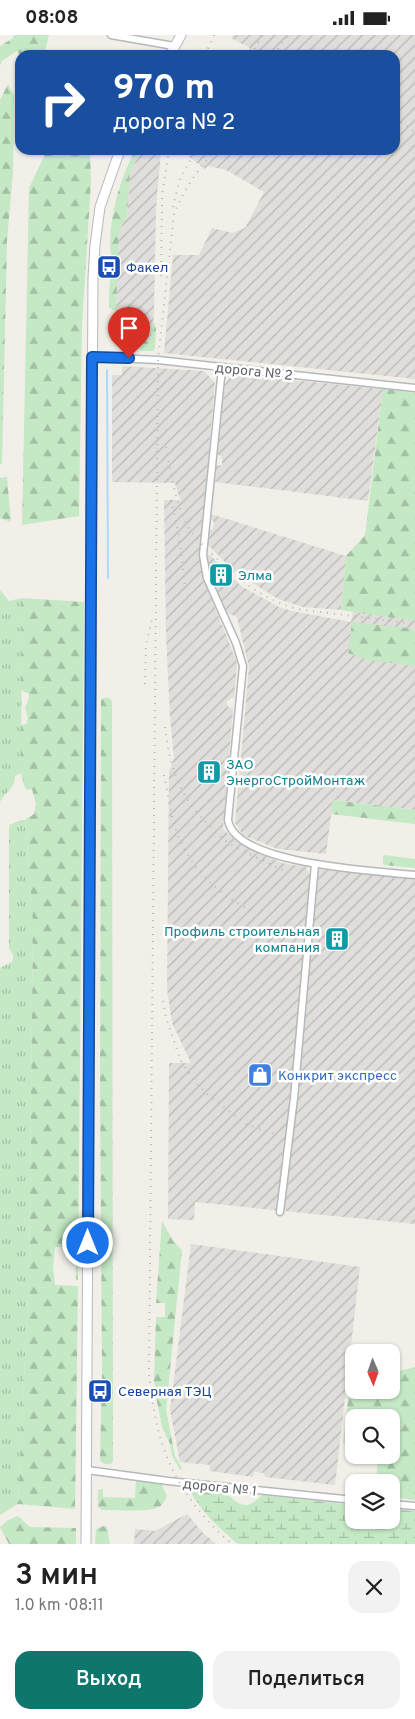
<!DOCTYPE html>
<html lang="ru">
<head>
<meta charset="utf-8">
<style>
	:root { --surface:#fff; --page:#f2f2f2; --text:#222; --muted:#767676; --accent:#0f766e }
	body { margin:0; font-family:Overpass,sans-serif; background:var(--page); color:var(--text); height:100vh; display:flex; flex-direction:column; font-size:19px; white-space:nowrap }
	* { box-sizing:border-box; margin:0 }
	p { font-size:16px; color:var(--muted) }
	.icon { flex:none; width:28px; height:28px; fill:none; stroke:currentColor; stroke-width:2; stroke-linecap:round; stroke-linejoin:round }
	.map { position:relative; height:1509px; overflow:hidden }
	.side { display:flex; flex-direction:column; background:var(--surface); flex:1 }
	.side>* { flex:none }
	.hud { position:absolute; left:15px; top:15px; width:385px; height:105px; border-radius:15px; box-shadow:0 1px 4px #0004; background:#1a4fa0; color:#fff; overflow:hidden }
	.needle { width:32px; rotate:178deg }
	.controls { position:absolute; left:345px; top:1309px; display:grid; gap:10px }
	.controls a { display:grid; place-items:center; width:55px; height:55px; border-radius:10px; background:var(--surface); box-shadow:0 1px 4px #0004; font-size:25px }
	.pin { position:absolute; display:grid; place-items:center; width:42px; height:42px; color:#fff; margin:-51px -21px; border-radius:50% 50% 50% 0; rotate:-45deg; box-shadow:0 0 5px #0007 }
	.pin .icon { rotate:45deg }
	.me { position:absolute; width:55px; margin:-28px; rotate:0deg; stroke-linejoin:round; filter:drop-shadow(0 0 4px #0008) }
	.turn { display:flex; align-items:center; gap:18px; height:105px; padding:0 15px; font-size:22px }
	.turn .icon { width:65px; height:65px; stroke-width:2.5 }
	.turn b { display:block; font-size:35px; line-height:42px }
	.round { display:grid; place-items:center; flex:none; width:52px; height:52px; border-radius:15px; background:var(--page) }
	.overview { display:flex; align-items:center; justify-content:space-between; height:85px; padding:0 15px }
	h1 { font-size:30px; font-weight:600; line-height:38px }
	.button { display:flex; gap:10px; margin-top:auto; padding:10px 15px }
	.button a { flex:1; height:58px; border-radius:15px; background:var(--accent); color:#fff; font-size:20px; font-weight:600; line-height:58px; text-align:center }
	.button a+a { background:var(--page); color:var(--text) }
	.status { display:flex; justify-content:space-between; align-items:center; height:35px; padding:0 25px; background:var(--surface); direction:ltr }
	.status svg { height:14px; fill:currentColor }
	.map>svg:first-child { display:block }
	.industrial { fill:url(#industrial-furrows) }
	.grass { fill:url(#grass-tufts) }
	.forest { fill:url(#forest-firs) }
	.wetland { fill:url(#wetland-marsh) }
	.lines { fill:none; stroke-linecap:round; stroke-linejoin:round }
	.stream { stroke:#aadaff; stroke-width:2 }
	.street-casing { stroke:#b5b8bc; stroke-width:9 }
	.secondary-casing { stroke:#b6babf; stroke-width:11 }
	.street { stroke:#fff; stroke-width:6 }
	.secondary { stroke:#fff; stroke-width:9 }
	.rail { stroke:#b6b7b8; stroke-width:2; stroke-dasharray:1 6; stroke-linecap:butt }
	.route-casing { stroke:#114b97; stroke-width:12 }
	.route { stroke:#1a73e8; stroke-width:9 }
	.labels { text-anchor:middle; stroke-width:5; stroke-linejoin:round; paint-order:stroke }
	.transit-label { font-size:14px; fill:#164399; stroke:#fff; text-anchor:start }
	.street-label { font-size:14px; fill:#5f6368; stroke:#fff }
	.culture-label { font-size:14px; fill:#0d838f; stroke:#fff; text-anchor:start }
	.shop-label { font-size:14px; fill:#366cbe; stroke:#fff; text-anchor:start }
</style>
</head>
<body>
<div class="status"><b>08:08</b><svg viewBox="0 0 49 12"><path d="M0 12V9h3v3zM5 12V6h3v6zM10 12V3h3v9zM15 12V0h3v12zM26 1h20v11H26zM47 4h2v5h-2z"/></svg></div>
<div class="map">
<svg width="415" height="1509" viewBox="0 0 415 1509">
	<defs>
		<pattern id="industrial-furrows" width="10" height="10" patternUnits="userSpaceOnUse" patternTransform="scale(1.25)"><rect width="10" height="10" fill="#e0deda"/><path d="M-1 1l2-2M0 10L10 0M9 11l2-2" fill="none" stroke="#b9b8b5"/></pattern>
		<pattern id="grass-tufts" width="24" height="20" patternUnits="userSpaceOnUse" patternTransform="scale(1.25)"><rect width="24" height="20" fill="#c5e8c5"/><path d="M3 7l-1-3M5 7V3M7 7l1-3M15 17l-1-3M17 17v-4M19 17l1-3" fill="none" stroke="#a3c0a4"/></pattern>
		<pattern id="forest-firs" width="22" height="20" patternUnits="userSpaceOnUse" patternTransform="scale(1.25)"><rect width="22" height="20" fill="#c5e8c5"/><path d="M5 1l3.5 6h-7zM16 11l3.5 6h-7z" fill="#a3c0a4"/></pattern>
		<pattern id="wetland-marsh" width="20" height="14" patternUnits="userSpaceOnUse" patternTransform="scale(1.25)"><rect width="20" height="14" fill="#c5e8c5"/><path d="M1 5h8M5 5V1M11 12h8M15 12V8" fill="none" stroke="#a3c0a4"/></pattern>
	</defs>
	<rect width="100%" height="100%" fill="#f1efe8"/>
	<g class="industrial">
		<path d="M233 0H415V344L164 318 173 220H199L212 193 232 198 245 193 264 157 226 135 208 131 205 134 189 122 193 115H395V20H246L250 13 231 3Z"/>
		<path d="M141 115H161L156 174 154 281 150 306H115L119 196 127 180 130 137Z"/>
		<path d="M122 331 204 336 215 348 200 518 204 544 237 628 234 662 227 666V671L233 674 223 794 235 805 282 828 306 832 310 840 318 841 319 834 415 843V1189L195 1167 194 1185 168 1184 169 1028H191L172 988 167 954 169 737 174 723 170 682 166 598 164 465H180L175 448 112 447V340H122Z"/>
		<path d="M232 339 383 354 368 466 215 447 216 431 222 430V422L217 419 225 349Z"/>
		<path d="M211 479 346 521 341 575 303 572 278 564 234 536 207 509 210 495 213 494 214 487 211 484Z"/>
		<path d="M209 519 241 551 279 572 292 576 351 587 362 523 415 529V775L333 765 326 819 278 814 243 800 235 788 249 632 237 582 225 577 210 541 207 524Z"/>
		<path d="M191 1209 360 1232 335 1450 265 1442 264 1438 254 1437 253 1442 210 1436V1430L180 1427 170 1375Z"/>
		<path d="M187 1479 203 1498 216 1509H134L135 1494 155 1496Z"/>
	</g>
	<g class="grass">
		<path d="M0 555 9 566 22 563 21 738 15 741C14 756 6 755 0 767Z"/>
		<path d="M21 785H25L33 883 29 1242 18 1469 0 1480V1482V933L13 926V920L9 913V790Z"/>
	</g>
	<g class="forest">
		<path d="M14 0H49L44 20H20L17 16 2 26 0 31V11L13 3Z"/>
		<path d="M8 49 14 60 13 137 7 206 2 428 0 430V65Z"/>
		<path d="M47 115H90L91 148 82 290 79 481 22 490 29 153Z"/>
		<path d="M135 115H141L130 137 127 180 119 196 116 276 109 273C109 264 109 255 110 246 110 242 112 239 113 235 113 226 110 217 110 208 111 174 120 145 135 115Z"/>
		<path d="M153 287 156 293 155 314 153 316H142L138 314 137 306H150Z"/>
		<path d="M383 354 415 358V586L341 575 346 521 365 500Z"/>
		<path d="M7 442 11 487 0 483V443Z"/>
		<path d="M22 563 84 567 78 1245 76 1244 75 1214 67 1212H55L53 1231 55 1250 78 1251 75 1474 18 1469 29 1242 33 883 25 785 34 779 36 769 32 754 28 755 25 753 21 738V690L26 689 28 684 25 672 28 666 29 659 21 655Z"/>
		<path d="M352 587 415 594V631L368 625 348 618Z"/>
		<path d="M104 663H109L112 666 113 1426 111 1429H104L100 1425 102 1339 100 1054 101 665Z"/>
		<path d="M333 765 415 775V789L331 779Z"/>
		<path d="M385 820 415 824V833L384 830 383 828V822Z"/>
		<path d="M162 1186 173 1206 182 1215 166 1375 175 1421 182 1433 180 1435 172 1421 170 1409 162 1392 156 1361 154 1345 156 1282H165V1268H156Z"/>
		<path d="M354 1315 362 1317 354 1318V1355H391V1338L415 1332V1465L391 1462V1448L376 1447 378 1420H391V1382H354V1410L343 1408Z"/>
		<path d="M136 1446 161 1448 167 1461C165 1466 162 1471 157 1473 146 1477 115 1475 102 1475L98 1472V1455L103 1454V1462L135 1463Z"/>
		<path d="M18 1481 30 1492 76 1493V1509H9L0 1492 8 1485Z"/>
		<path d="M104 1491 107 1492 110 1509H95L96 1494Z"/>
	</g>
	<path class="wetland" d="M188 1452 223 1455C239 1469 244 1478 262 1460L354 1470V1485H391V1474L415 1476V1509H238C219 1493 199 1475 188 1452Z"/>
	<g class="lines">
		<path class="stream" d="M107 335 108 543"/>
		<defs>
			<g id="street">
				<path d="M111 0 174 11"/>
				<path d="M92 322 158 325 415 353"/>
				<path d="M222 333 203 520 207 543 236 608 243 631 228 785C235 830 377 836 415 840"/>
				<path d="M280 1177 294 1063 315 829"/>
				<path d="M87 1435 168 1446 354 1465"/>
				<path d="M391 1469 415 1471"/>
			</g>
			<g id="secondary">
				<path d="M170 20 181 0"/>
				<path d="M86 1509 93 243 95 210 100 172 120 115"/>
			</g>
		</defs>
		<use href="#street" class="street-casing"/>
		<use href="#secondary" class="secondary-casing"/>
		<use href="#street" class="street"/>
		<use href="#secondary" class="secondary"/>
		<g class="rail">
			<path d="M205 20 214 0"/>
			<path d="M251 20 262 0"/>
			<path d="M274 20 288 0"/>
			<path d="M395 83 415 97"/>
			<path d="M216 115C198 133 184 155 174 179L158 325 149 1339C152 1363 155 1388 163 1411 175 1449 202 1484 232 1509"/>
			<path d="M173 172 180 143 197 115"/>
			<path d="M161 241 162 161 169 115"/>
			<path d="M166 412C171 437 174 462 185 486 191 499 201 508 211 518 238 544 260 563 297 574L415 589"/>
			<path d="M171 465 179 501 185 551"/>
			<path d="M145 649 146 610 152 584"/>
			<path d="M165 692C170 733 179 762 210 791 216 797 222 804 230 809 248 819 267 827 285 836"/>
			<path d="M164 740C167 754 169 768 172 781 181 823 213 858 251 875"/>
			<path d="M163 966 166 983 181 1026 195 1047 207 1059 246 1089 274 1099"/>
		</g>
	</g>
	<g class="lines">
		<defs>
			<path id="route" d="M88 1208 92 322 129 323"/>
		</defs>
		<use href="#route" class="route-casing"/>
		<use href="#route" class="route"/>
	</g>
	<defs>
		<symbol id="bus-square" viewBox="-11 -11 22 22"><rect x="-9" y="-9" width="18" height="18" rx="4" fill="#1a4fb4" stroke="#fff"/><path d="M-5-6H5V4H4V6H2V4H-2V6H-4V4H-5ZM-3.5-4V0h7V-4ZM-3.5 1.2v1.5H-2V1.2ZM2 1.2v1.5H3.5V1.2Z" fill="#fff"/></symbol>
		<symbol id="building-square" viewBox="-11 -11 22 22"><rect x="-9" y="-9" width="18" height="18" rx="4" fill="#0f9aa8" stroke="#fff"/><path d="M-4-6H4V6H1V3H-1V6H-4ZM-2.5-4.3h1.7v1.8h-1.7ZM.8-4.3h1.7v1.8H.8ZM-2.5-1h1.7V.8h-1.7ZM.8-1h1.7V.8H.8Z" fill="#fff"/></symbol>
		<symbol id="shop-square" viewBox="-11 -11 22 22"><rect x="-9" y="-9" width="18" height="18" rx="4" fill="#3f7fe0" stroke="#fff"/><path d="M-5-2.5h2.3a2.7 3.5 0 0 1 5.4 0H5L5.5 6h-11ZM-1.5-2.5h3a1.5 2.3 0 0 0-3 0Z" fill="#fff"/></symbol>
	</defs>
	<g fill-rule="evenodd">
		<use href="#bus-square" x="95" y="218" width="28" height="28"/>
		<use href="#building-square" x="207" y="526" width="28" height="28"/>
		<use href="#building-square" x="195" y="723" width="28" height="28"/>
		<use href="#building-square" x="323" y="890" width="28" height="28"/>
		<use href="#shop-square" x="246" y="1026" width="28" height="28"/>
		<use href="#bus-square" x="86" y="1342" width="28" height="28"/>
	</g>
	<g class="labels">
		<g class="transit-label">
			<text x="126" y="237">Факел</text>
			<text x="118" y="1361">Северная ТЭЦ</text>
		</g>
		<g class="street-label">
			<text transform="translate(254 336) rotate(6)" y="5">дорога № 2</text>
			<text transform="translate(220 1452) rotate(6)" y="5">дорога № 1</text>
		</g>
		<g class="culture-label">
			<text x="238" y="545">Элма</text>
			<text x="226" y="734">ЗАО<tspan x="226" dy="16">ЭнергоСтройМонтаж</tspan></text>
			<text x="320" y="901" text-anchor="end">Профиль строительная<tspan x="320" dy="16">компания</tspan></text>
		</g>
		<g class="shop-label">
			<text x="278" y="1045">Конкрит экспресс</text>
		</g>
	</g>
</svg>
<div class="controls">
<a><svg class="needle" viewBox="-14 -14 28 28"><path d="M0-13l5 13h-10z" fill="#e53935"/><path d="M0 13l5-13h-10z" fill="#767676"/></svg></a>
<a><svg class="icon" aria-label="search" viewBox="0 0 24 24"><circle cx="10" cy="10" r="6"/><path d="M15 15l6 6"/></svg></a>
<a><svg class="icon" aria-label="layers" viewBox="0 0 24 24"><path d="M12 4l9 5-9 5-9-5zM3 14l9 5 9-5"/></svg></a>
</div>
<div class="pin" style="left:129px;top:323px;background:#d93025"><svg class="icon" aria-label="arrive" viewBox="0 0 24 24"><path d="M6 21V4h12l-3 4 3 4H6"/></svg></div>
<svg class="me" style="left:88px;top:1208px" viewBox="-20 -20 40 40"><circle r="17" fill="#1a73e8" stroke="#fff" stroke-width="3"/><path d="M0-11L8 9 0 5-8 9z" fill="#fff"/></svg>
<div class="hud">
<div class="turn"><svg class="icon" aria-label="right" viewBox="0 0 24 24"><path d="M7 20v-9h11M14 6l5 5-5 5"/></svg><div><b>970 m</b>дорога № 2</div></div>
</div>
</div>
<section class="side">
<div class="overview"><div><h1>3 мин</h1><p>1.0 km · 08:11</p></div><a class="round"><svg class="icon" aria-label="close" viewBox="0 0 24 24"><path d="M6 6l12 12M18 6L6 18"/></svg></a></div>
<div class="button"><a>Выход</a><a>Поделиться</a></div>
</section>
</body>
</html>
